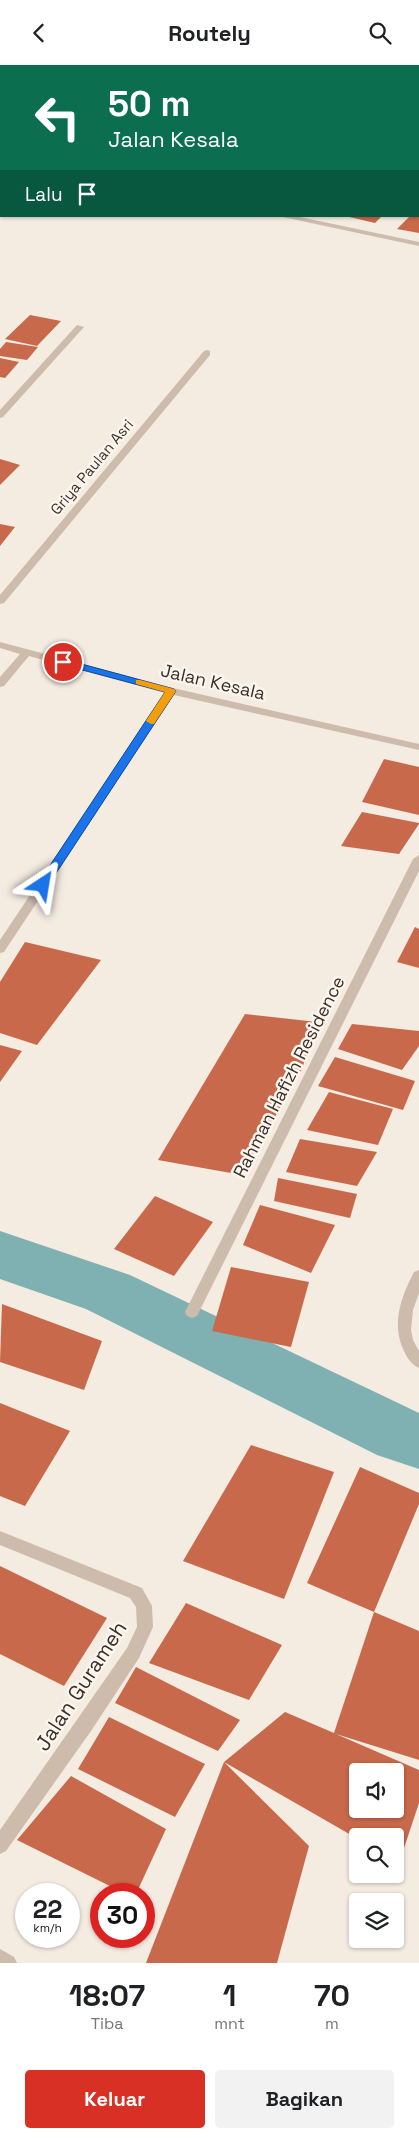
<!DOCTYPE html>
<html lang="id">
<head>
<meta charset="utf-8">
<style>
	:root { --surface:#fff; --page:#f2f2f2; --text:#202124; --muted:#757577; --accent:#d93025 }
	body { margin:0; font-family:"Space Grotesk",sans-serif; background:var(--page); color:var(--text); height:100vh; display:flex; flex-direction:column; font-size:19px; white-space:nowrap }
	* { box-sizing:border-box; margin:0 }
	p { font-size:16px; color:var(--muted) }
	.icon { flex:none; width:28px; height:28px; fill:none; stroke:currentColor; stroke-width:2; stroke-linecap:round; stroke-linejoin:round }
	.map { position:relative; height:1898px; overflow:hidden }
	.sheet { display:flex; flex-direction:column; background:var(--surface); flex:1 }
	.sheet>* { flex:none }
	.top-card { position:absolute; left:0px; top:0px; width:420px; height:152px; box-shadow:0 1px 4px #0004; background:#0b6e4f; color:#fff; overflow:hidden }
	.buttons { position:absolute; left:349px; top:1698px; display:grid; gap:10px }
	.buttons a { display:grid; place-items:center; width:55px; height:55px; border-radius:5px; background:var(--surface); box-shadow:0 1px 4px #0004; font-size:25px }
	.speed { position:absolute; left:15px; top:1818px; display:flex; gap:10px; font-size:25px; font-weight:700; text-align:center }
	.speed>* { display:grid; place-content:center; width:65px; height:65px; border-radius:50%; background:var(--surface); box-shadow:0 1px 4px #0004; line-height:1 }
	.speed small { font-size:12px; font-weight:400 }
	.speed .limit { border:8px solid #d22; background:#fff; color:#111 }
	.pin { position:absolute; display:grid; place-items:center; width:42px; height:42px; color:#fff; margin:-21px; border:2px solid #fff; border-radius:50%; box-shadow:0 1px 5px #0007 }
	.me { position:absolute; width:55px; margin:-28px; rotate:33deg; stroke-linejoin:round; filter:drop-shadow(0 0 4px #0008) }
	.turn { display:flex; align-items:center; gap:18px; height:105px; padding:0 25px; font-size:22px }
	.turn .icon { width:65px; height:65px; stroke-width:2.5 }
	.turn b { display:block; font-size:35px; line-height:42px }
	.then { display:flex; align-items:center; height:48px; padding:0 25px; background:#0003; gap:10px; font-size:19px }
	.eta { display:flex; justify-content:space-evenly; align-items:center; height:85px; text-align:center }
	.eta b { font-size:30px; font-weight:800; line-height:35px }
	.action { display:flex; gap:10px; margin-top:auto; padding:10px 25px }
	.action a { flex:1; height:58px; border-radius:5px; background:var(--accent); color:#fff; font-size:20px; font-weight:800; line-height:58px; text-align:center }
	.action a+a { background:var(--page); color:var(--text) }
	header { display:flex; justify-content:space-between; align-items:center; height:65px; padding:0 25px; background:var(--surface); font-size:22px; font-weight:800 }
	.map>svg:first-child { display:block }
	.lines { fill:none; stroke-linecap:round; stroke-linejoin:round }
	.canal { fill:#7fb0b2; fill-rule:evenodd }
	.building { fill:#c8694b; fill-rule:evenodd }
	.minor { fill:#cdbbac; fill-rule:evenodd }
	.route { fill:#1a73e8; stroke:#114b97 }
	.slow { fill:#f59e0b }
	.labels { text-anchor:middle; stroke-width:5; stroke-linejoin:round; paint-order:stroke }
	.far-street-label { font-size:15px; fill:#3b302b; stroke:#fbf5ee }
	.street-label { font-size:18px; fill:#3b302b; stroke:#fbf5ee }
	.near-street-label { font-size:21px; fill:#3b302b; stroke:#fbf5ee }
</style>
</head>
<body>
<header><svg class="icon" aria-label="back" viewBox="0 0 24 24"><path d="M15 5l-7 7 7 7"/></svg>Routely<svg class="icon" aria-label="search" viewBox="0 0 24 24"><circle cx="10" cy="10" r="6"/><path d="M15 15l6 6"/></svg></header>
<div class="map">
<svg width="419" height="1898" viewBox="0 0 419 1898">
	<rect width="100%" height="100%" fill="#f4ebe1"/>
	<g class="lines">
		<path class="canal" d="M0 1166 130 1210 419 1348V1404L377 1390 86 1244 0 1214Z"/>
	</g>
	<g class="building">
		<path d="M345 151H382L375 158Z"/>
		<path d="M410 151H419V168L397 164Z"/>
		<path d="M30 250 61 256 37 281 5 274Z"/>
		<path d="M6 277 38 282 27 295 0 291V284Z"/>
		<path d="M0 293 19 297 5 313 0 312Z"/>
		<path d="M0 394 20 400 0 420Z"/>
		<path d="M0 459 15 462 0 481Z"/>
		<path d="M384 694 419 702V750L362 737Z"/>
		<path d="M362 747 419 758V759L399 789 341 781Z"/>
		<path d="M415 862 419 864V903L397 897Z"/>
		<path d="M25 877 101 895 37 980 0 968V917Z"/>
		<path d="M245 949 317 957 302 1004 242 1110 158 1095Z"/>
		<path d="M352 959 419 966V981L402 1005 338 984Z"/>
		<path d="M0 980 22 986 0 1017Z"/>
		<path d="M335 992 415 1016 403 1045 318 1021Z"/>
		<path d="M329 1027 393 1044 378 1080 307 1065Z"/>
		<path d="M300 1074 377 1087 357 1121 286 1107Z"/>
		<path d="M278 1113 357 1129 350 1153 274 1136Z"/>
		<path d="M155 1131 213 1157 174 1211 114 1184Z"/>
		<path d="M260 1140 335 1160 311 1208 243 1180Z"/>
		<path d="M231 1202 309 1217 291 1282 212 1266Z"/>
		<path d="M2 1239 102 1276 84 1325 0 1297Z"/>
		<path d="M0 1338 70 1366 25 1441 0 1431Z"/>
		<path d="M251 1380 334 1407 284 1534 183 1496Z"/>
		<path d="M360 1402 419 1428V1439L374 1547 419 1566V1695L336 1669 419 1705V1738L399 1798 395 1795V1771H358V1774L224 1697 309 1781 277 1898H146L224 1697 285 1647 334 1668 374 1547 307 1518ZM358 1706H395V1744H358Z"/>
		<path d="M0 1501 107 1553 64 1621 0 1589Z"/>
		<path d="M186 1538 282 1580 249 1635 149 1598Z"/>
		<path d="M136 1602 240 1655 218 1686 115 1638Z"/>
		<path d="M109 1652 205 1699 175 1752 78 1704Z"/>
		<path d="M71 1711 166 1764 136 1829H126L17 1775Z"/>
	</g>
	<g class="lines">
		<g class="minor">
			<rect x="204" y="0" width="12" height="1"/>
			<rect x="0" y="91" width="1" height="5"/>
			<path d="M278 151H295L419 177V181Z"/>
			<path d="M77 260 84 262 3 352 0 353V345Z"/>
			<path d="M207 285 210 286V290L4 538 0 539V530L204 286Z"/>
			<path d="M0 577 173 623 419 679V685L174 630 4 887 0 888V875L165 628 29 591 4 621 0 622V612L20 589 0 583Z"/>
			<path d="M419 790V806L199 1247 197 1251 192 1253 187 1251 185 1247 413 794Z"/>
			<path d="M419 1205V1228L413 1245 411 1265 413 1275 419 1286V1303C412 1300 407 1293 404 1286 391 1259 401 1232 414 1207Z"/>
			<path d="M0 1466 142 1523 152 1541 153 1562 139 1593 91 1666 6 1786 0 1789V1765L127 1583 137 1562 136 1542 130 1533 0 1480Z"/>
			<path d="M0 1884 14 1892 17 1898H0Z"/>
		</g>
	</g>
	<path class="route" d="M63 594 174 624 176 626 47 822 43 823 37 820 165 627 60 599V595Z"/>
	<path class="slow" d="M136 615H140L174 624 176 626 154 659H151L146 656 165 627 136 619Z"/>
	<g class="labels">
		<g class="far-street-label">
			<text transform="translate(92 402) rotate(-50)" y="5">Griya Paulan Asri</text>
		</g>
		<g class="street-label">
			<text transform="translate(213 617) rotate(13)" y="6">Jalan Kesala</text>
			<text transform="translate(289 1012) rotate(-63)" y="6">Rahman Hafizh Residence</text>
		</g>
		<g class="near-street-label">
			<text transform="translate(81 1621) rotate(-57)" y="7">Jalan Gurameh</text>
		</g>
	</g>
</svg>
<div class="buttons">
<a><svg class="icon" aria-label="sound" viewBox="0 0 24 24"><path d="M4 9h4l5-4v14l-5-4H4zM17 9q2 3 0 6"/></svg></a>
<a><svg class="icon" aria-label="search" viewBox="0 0 24 24"><circle cx="10" cy="10" r="6"/><path d="M15 15l6 6"/></svg></a>
<a><svg class="icon" aria-label="layers" viewBox="0 0 24 24"><path d="M12 4l9 5-9 5-9-5zM3 14l9 5 9-5"/></svg></a>
</div>
<div class="speed"><div>22<small>km/h</small></div><div class="limit">30</div></div>
<div class="pin" style="left:63px;top:597px;background:#d93025"><svg class="icon" aria-label="arrive" viewBox="0 0 24 24"><path d="M6 21V4h12l-3 4 3 4H6"/></svg></div>
<svg class="me" style="left:43px;top:820px" viewBox="-20 -20 40 40"><path d="M0-17L14 15 0 8-14 15z" fill="#1a73e8" stroke="#fff" stroke-width="4"/></svg>
<div class="top-card">
<div class="turn"><svg class="icon" aria-label="left" viewBox="0 0 24 24"><path d="M17 20v-9H6M10 6l-5 5 5 5"/></svg><div><b>50 m</b>Jalan Kesala</div></div>
<div class="then">Lalu<svg class="icon" aria-label="arrive" viewBox="0 0 24 24"><path d="M6 21V4h12l-3 4 3 4H6"/></svg></div>
</div>
</div>
<section class="sheet">
<div class="eta">
<div><b>18:07</b><p>Tiba</p></div>
<div><b>1</b><p>mnt</p></div>
<div><b>70</b><p>m</p></div>
</div>
<div class="action"><a>Keluar</a><a>Bagikan</a></div>
</section>
</body>
</html>
